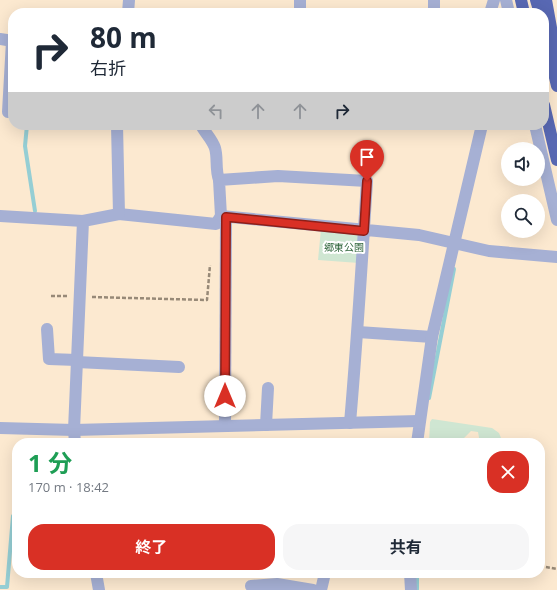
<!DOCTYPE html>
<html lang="ja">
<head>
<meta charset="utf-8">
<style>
	:root { --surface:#fff; --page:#f6f6f7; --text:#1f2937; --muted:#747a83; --accent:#d93025 }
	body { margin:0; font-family:"Open Sans","Noto Sans JP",sans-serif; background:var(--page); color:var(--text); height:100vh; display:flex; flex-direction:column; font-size:15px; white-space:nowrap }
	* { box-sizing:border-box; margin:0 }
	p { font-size:13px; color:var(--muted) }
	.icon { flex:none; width:22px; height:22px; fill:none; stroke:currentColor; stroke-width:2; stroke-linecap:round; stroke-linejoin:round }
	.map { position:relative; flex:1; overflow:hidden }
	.drawer { position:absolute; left:12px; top:438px; width:533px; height:140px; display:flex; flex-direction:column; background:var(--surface); border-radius:16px; box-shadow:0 4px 16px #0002 }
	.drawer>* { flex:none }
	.guide { position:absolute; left:8px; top:8px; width:541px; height:122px; border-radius:16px; box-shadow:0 4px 16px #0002; background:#fff; color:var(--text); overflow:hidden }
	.buttons { position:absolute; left:501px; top:142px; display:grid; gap:8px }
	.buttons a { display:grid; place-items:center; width:44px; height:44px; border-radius:50%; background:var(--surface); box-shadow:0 4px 16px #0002; font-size:20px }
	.pin { position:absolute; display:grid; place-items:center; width:34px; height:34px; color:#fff; margin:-41px -17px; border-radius:50% 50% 50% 0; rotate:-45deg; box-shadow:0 0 4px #0007 }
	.pin .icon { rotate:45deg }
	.me { position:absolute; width:44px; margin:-22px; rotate:0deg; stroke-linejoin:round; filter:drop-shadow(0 0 3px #0008) }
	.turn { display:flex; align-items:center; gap:14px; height:84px; padding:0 16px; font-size:18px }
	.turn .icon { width:52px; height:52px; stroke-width:2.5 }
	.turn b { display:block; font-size:28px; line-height:34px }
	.lanes { display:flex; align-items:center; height:38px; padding:0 16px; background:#0003; justify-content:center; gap:20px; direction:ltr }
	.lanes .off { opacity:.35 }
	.round { display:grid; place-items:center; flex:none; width:42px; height:42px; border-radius:16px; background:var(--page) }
	.headline { display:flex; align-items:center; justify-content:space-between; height:68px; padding:0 16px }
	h1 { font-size:24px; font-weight:700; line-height:30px; color:#1e9e55 }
	.button { display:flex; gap:8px; margin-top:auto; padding:8px 16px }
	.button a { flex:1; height:46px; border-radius:16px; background:var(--accent); color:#fff; font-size:16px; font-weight:700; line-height:46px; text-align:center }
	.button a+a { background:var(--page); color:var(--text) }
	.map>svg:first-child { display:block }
	.green { fill:#cfe6d2 }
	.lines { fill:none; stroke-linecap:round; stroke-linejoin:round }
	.stream { stroke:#95ced4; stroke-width:4 }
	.path { stroke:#978977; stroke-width:2.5; stroke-dasharray:4 2; stroke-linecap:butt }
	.minor { stroke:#a6b0d4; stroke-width:12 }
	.highway { stroke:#5868b3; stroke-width:12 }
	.route-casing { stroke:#8d1f18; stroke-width:10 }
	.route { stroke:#d93025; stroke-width:7 }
	.labels { text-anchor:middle; stroke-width:4; stroke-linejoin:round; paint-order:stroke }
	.park-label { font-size:10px; fill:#2f653b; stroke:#fff }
</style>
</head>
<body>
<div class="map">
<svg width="557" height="590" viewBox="0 0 557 590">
	<rect width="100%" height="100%" fill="#fce9d0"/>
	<g class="green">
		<path d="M321 229 361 233 359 263 318 260Z"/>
		<path d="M432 419 492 428 499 433 503 443H480L478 432 471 431 459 443H429L430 422Z"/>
	</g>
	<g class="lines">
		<g class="stream">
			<path d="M27 125 25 146 35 211"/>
			<path d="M429 398 454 269"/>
			<path d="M417 573V589"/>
			<path d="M0 587H7L13 516"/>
		</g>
		<g class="path">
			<path d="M51 296H67"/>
			<path d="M92 297 207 300 210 265"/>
			<path d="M540 566 557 569"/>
		</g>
		<g class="minor">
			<path d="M506 0 509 13"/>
			<path d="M128 13 129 0"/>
			<path d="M300 13V0"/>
			<path d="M434 13V0"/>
			<path d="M490 13 494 0"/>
			<path d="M0 39 13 41"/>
			<path d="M8 112 12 41"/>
			<path d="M201 125C205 133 212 139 215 148 218 158 215 169 219 180"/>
			<path d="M535 125 557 220"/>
			<path d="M119 214 216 224 221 216"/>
			<path d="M0 216 83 221"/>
			<path d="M47 329 49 359 77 360"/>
			<path d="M358 332 432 337"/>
			<path d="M77 362 179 367"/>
			<path d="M350 423C357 342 362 262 367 181L278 176 219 180 221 216 419 235 489 251 557 257"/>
			<path d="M266 425 268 388"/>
			<path d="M225 426 226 217"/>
			<path d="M0 428 74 430 419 421"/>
			<path d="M75 443 74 430 83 221 119 214 117 125"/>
			<path d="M417 443 432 337 482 125"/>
			<path d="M96 573 99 590"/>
			<path d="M410 573 411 590"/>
			<path d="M251 586 277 584 313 590"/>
			<path d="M321 590 325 573"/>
		</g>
		<g class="highway">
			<path d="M521 0 524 13"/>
			<path d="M536 0 540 13"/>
			<path d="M546 0 557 61"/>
			<path d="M549 52 557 86"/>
			<path d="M544 105 557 160"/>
		</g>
	</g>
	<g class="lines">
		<defs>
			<path id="route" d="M225 396 226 217 364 231 367 181"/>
		</defs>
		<use href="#route" class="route-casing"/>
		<use href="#route" class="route"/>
	</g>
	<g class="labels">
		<g class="park-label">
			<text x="344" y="251">郷東公園</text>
		</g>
	</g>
</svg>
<div class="buttons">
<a><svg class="icon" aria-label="sound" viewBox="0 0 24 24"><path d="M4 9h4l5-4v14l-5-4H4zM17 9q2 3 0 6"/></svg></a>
<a><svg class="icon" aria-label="search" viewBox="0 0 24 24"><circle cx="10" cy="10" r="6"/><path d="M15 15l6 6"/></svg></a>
</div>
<div class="pin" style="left:367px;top:181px;background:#d93025"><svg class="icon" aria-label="arrive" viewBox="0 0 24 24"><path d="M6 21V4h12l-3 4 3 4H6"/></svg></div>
<svg class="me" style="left:225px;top:396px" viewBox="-20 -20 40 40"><circle r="19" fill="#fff"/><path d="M0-13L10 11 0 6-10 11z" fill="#d93025"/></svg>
<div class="guide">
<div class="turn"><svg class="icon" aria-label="right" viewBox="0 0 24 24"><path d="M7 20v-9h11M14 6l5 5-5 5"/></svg><div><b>80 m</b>右折</div></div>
<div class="lanes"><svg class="icon off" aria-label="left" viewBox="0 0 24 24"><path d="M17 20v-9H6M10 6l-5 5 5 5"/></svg><svg class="icon off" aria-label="ahead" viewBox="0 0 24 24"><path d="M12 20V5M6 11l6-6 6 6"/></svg><svg class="icon off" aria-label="ahead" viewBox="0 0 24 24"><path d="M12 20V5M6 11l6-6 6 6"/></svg><svg class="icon" aria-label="right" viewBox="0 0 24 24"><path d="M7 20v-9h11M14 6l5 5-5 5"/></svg></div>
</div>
<section class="drawer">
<div class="headline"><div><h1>1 分</h1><p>170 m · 18:42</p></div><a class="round" style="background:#d93025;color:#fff"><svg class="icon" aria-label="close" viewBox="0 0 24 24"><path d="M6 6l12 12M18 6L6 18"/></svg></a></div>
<div class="button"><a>終了</a><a>共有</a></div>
</section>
</div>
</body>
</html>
